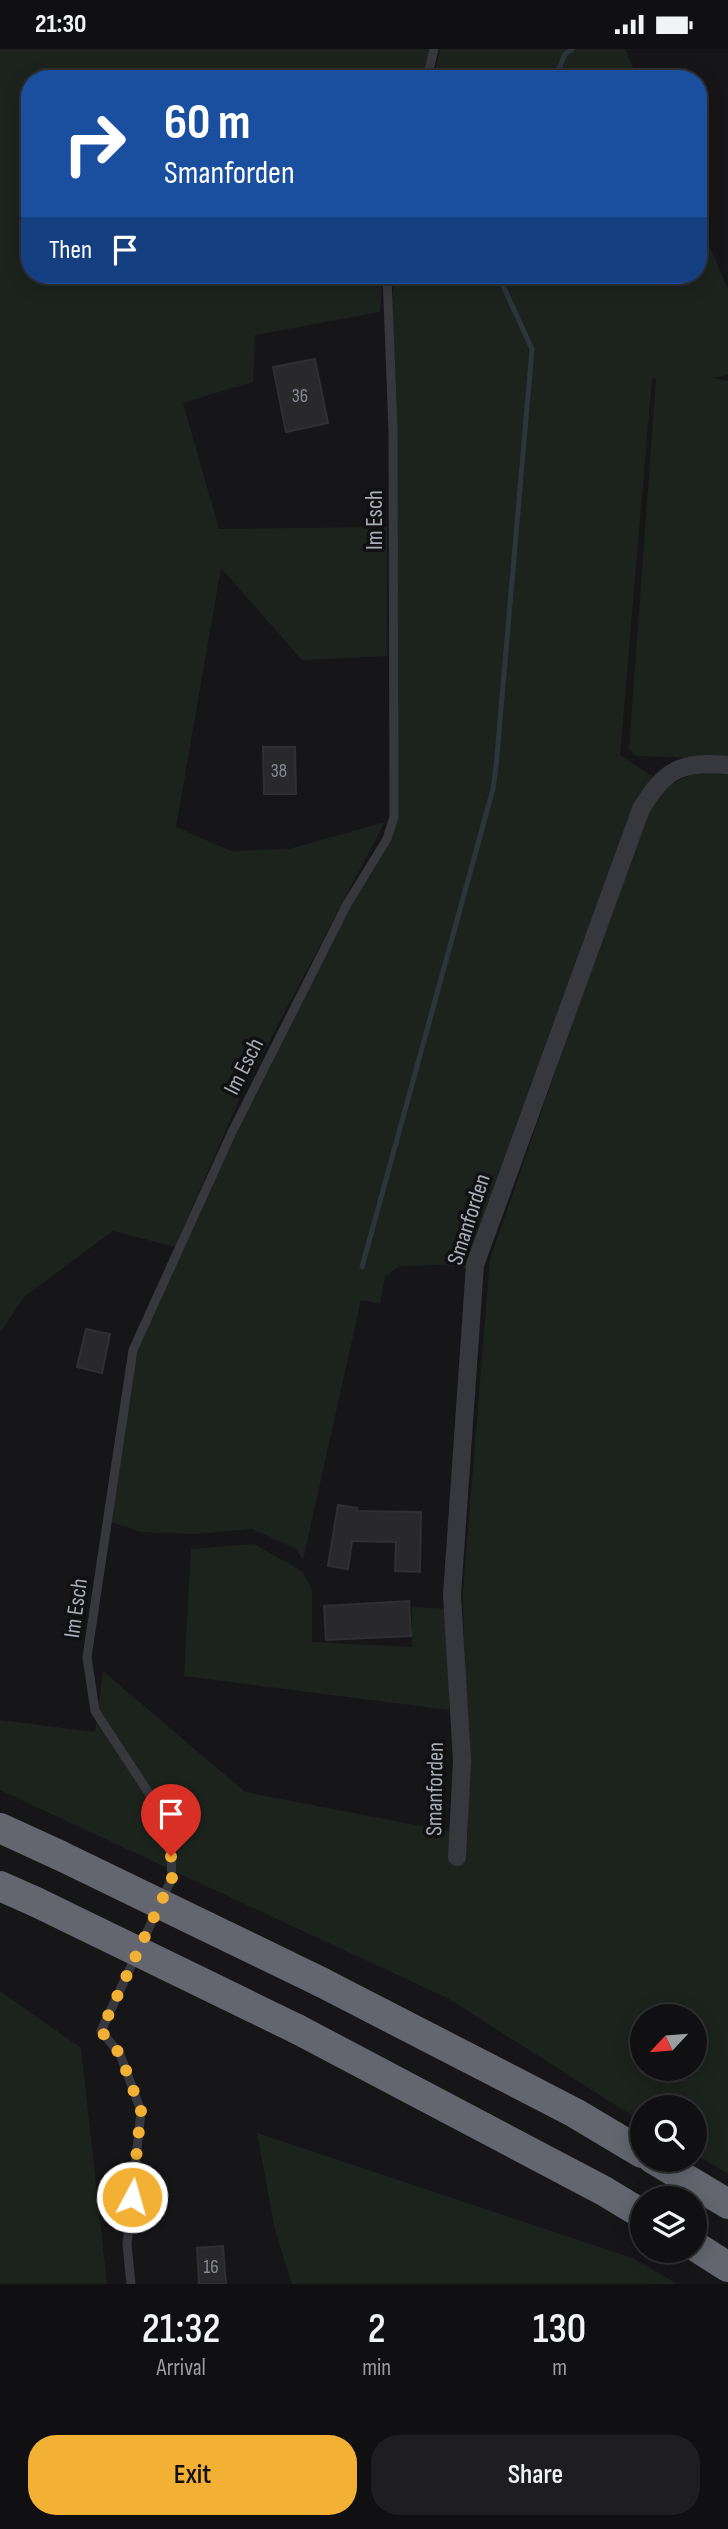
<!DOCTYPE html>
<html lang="en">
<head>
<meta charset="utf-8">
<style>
	:root { --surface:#101012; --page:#1e1e20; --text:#f1f3f6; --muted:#9c9d9f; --line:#303032; --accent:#f2b134 }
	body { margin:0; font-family:"Sofia Sans Condensed",sans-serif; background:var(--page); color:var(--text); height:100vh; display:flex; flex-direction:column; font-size:26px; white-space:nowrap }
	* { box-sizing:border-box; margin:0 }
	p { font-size:23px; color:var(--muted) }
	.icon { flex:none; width:38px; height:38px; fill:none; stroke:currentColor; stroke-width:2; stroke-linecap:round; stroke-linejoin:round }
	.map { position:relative; height:2235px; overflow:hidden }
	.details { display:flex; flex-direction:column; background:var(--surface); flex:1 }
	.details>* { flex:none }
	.banner { position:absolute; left:21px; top:21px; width:686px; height:214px; border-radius:28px; box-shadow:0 4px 18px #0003,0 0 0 2px var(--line); background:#1a4fa0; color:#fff; overflow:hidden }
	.needle { width:46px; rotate:244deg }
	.buttons { position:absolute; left:630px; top:1955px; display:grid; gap:14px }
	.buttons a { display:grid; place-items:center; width:77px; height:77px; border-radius:50%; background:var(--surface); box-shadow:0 4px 18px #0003,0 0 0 2px var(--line); font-size:35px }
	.pin { position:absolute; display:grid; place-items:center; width:60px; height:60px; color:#fff; margin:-72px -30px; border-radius:50% 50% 50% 0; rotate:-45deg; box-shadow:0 0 7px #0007 }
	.pin .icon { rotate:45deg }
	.me { position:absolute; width:77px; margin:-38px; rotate:6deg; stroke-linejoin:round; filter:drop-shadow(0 0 5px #0008) }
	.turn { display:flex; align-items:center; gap:24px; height:147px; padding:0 28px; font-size:32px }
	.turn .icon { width:91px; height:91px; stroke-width:2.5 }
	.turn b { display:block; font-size:49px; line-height:60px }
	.then { display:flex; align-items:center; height:66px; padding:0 28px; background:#0003; gap:14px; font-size:26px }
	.eta { display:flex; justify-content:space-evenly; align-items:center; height:119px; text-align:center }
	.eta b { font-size:42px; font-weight:600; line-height:49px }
	.action { display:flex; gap:14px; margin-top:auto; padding:14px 28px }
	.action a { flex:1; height:80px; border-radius:28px; background:var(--accent); color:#111; font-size:28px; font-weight:600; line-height:80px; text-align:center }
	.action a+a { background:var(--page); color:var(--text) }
	.status { display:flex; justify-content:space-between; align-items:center; height:49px; padding:0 35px; background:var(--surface); direction:ltr }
	.status svg { height:19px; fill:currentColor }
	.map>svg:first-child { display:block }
	.green { fill:#1c231d; fill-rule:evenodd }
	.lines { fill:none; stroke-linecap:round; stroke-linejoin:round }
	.stream { stroke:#2c353c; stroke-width:5 }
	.building { fill:#29292c; stroke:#303034; stroke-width:2 }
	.service { stroke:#37383d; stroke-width:9 }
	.minor { stroke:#37383d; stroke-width:18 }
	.motorway { stroke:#63666e; stroke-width:30 }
	.motorway-bridge { stroke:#63666e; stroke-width:30 }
	.route { stroke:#f2b134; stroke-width:12; stroke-dasharray:0 21.6 }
	.labels { text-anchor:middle; stroke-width:7; stroke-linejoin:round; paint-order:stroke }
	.number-label { font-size:19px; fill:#888b94 }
	.street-label { font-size:23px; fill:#a8adb8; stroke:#111113 }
</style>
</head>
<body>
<div class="status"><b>21:30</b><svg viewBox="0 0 49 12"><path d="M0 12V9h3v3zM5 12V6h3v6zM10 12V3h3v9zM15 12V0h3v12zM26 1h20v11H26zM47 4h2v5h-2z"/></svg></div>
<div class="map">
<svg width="728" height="2235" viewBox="0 0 728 2235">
	<rect width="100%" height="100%" fill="#161618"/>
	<g class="green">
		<path d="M0 0H430L424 30H30V226H383L380 263 255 286 253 333 183 354 219 480 387 478V607L302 611 221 519 176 778 231 802 289 800 385 773 242 1044 175 1198 113 1182 24 1248 0 1284Z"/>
		<path d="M440 0H625L638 30H433Z"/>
		<path d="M698 171 728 240V326L713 329 728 332V709L636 707 629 700 656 330 652 329 620 706 656 730 470 1220 441 1216 400 1217 385 1227 380 1255 361 1251 303 1511 296 1500 252 1480 194 1485 142 1483 111 1473 135 1302 234 1087 349 859 391 793 393 226H698Z"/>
		<path d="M728 723V2125L695 2105V2058H642V2073L449 1950 0 1741V1671L95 1683 103 1622 245 1743 468 1786 463 1543 490 1210 648 757C679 726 685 724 728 723ZM642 1967H695V2020H642Z"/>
		<path d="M254 1495 303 1523 312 1541V1593L412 1598V1558L450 1560 449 1661 184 1627 191 1500Z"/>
		<path d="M0 1942 81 1999 107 2235H0Z"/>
		<path d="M257 2084 635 2210 677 2235H292L275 2181Z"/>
	</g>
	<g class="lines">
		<g class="stream">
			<path d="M555 30 565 5 572 0"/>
			<path d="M362 1218 493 740 496 718 532 300 498 226"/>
		</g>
	</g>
	<g class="building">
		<path d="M315 310 328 374 286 383 273 318Z"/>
		<path d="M263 698H295L296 745H264Z"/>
		<path d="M86 1280 110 1285 102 1324 77 1318Z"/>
		<path d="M338 1456 357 1459V1462L421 1463 420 1523 395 1522 396 1493 352 1492 348 1520 328 1517Z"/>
		<path d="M409 1552 411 1587 326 1591 324 1557Z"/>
		<path d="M223 2197 226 2235H199L197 2199Z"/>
	</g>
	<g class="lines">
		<g class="service">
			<path d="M427 30 434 0"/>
			<path d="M131 2235 127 2195 141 2062 120 2005 101 1982 172 1829 171 1807 154 1752 95 1662 87 1608 133 1301 232 1083 347 855 387 790 394 768 393 381 387 226"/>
		</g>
		<path class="minor" d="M457 1808 462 1712 452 1546 475 1216 641 760C665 720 681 712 728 716"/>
		<g class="motorway">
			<path d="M0 1779 59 1806"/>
			<path d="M0 1837 36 1853"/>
			<path d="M321 1933 575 2064 642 2104"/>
			<path d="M297 1980 604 2142 642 2165"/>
			<path d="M653 2110 728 2155"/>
			<path d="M695 2197 728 2218"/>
		</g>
		<g class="motorway-bridge">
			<path d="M59 1806 321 1933"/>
			<path d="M36 1853 297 1980"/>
		</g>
	</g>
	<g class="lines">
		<path class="route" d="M132 2148 141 2062 120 2005 101 1982 172 1829 171 1807"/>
	</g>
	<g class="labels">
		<g class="number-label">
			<text x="300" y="353">36</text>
			<text x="279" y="728">38</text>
			<text x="211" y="2224">16</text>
		</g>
		<g class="street-label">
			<text transform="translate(374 471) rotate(-90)" y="8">Im Esch</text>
			<text transform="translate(243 1017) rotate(-63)" y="8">Im Esch</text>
			<text transform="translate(468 1170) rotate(-72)" y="8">Smanforden</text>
			<text transform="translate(75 1559) rotate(-82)" y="8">Im Esch</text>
			<text transform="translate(434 1740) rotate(-89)" y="8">Smanforden</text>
		</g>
	</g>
</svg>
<div class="buttons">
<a><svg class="needle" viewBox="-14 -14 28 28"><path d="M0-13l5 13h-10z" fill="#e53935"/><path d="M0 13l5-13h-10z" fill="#9c9d9f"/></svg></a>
<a><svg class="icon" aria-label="search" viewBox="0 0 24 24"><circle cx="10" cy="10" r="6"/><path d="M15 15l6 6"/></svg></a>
<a><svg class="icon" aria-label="layers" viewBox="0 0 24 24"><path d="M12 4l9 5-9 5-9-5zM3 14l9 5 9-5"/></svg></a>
</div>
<div class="pin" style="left:171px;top:1807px;background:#d93025"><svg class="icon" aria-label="arrive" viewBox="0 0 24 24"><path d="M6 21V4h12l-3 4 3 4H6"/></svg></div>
<svg class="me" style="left:132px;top:2148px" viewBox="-20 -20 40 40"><circle r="17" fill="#f2b134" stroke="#fff" stroke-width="3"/><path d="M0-11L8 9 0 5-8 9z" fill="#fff"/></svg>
<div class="banner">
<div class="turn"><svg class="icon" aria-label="right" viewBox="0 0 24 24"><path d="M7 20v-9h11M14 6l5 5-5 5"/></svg><div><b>60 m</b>Smanforden</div></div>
<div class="then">Then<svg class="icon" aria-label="arrive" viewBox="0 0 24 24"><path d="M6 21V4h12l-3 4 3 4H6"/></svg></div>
</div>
</div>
<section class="details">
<div class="eta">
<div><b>21:32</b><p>Arrival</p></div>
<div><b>2</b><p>min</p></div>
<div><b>130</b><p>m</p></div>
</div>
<div class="action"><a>Exit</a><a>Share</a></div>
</section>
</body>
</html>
